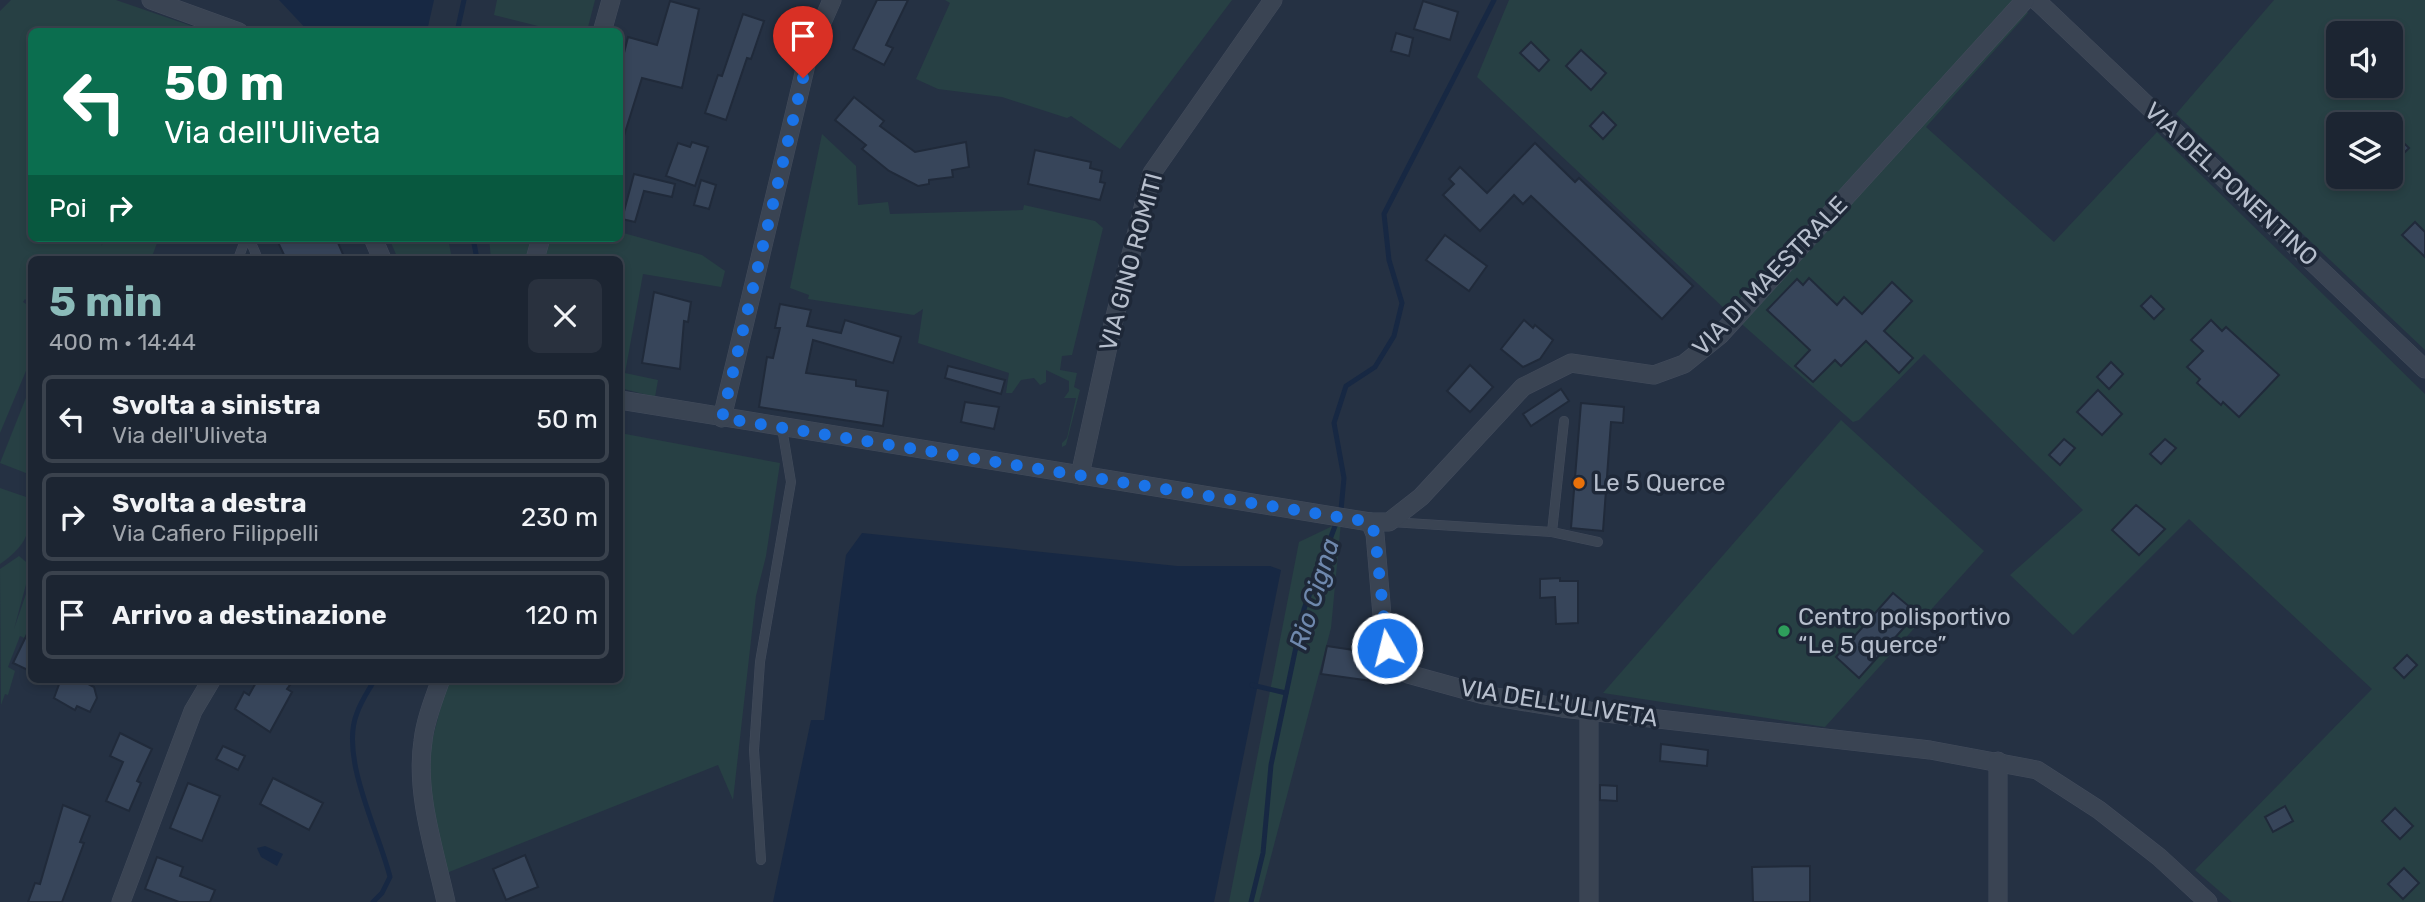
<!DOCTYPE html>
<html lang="it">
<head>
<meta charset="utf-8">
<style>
	:root { --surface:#1c2532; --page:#29313e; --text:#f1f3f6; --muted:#a0a5ac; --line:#3a424d; --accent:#8bbbb9 }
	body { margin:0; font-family:Rubik,sans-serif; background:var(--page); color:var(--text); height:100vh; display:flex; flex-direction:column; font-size:26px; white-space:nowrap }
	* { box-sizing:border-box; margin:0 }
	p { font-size:23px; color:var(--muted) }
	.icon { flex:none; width:38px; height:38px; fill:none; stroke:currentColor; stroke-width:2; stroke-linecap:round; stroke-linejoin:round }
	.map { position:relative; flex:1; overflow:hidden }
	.details { position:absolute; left:28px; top:256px; width:595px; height:427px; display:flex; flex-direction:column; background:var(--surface); border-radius:10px; box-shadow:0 4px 10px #0003,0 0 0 2px var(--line) }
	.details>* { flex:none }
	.top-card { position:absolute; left:28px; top:28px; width:595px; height:214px; border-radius:10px; box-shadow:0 4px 10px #0003,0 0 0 2px var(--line); background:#0b6e4f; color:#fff; overflow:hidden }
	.fabs { position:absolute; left:2326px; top:21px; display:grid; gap:14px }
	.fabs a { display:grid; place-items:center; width:77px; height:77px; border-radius:10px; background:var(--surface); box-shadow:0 4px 10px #0003,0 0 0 2px var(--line); font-size:35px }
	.pin { position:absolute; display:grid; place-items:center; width:60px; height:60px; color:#fff; margin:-72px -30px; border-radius:50% 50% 50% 0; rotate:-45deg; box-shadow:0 0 7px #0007 }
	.pin .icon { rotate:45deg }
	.me { position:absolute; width:77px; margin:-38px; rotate:352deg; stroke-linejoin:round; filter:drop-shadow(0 0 5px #0008) }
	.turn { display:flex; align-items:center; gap:24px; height:147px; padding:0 21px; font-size:32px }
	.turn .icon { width:91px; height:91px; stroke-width:2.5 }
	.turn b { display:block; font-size:49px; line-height:60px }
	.then { display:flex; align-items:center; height:66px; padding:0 21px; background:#0003; gap:14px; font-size:26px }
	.round { display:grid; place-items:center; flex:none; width:74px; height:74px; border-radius:10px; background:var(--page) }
	.overview { display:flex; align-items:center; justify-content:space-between; height:119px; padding:0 21px }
	h1 { font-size:42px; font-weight:700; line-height:52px; color:var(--accent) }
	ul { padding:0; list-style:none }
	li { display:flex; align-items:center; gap:21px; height:88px; margin:0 14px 10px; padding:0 7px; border:4px solid var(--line); border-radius:10px }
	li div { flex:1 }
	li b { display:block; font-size:26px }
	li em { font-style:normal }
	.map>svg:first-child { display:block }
	.green { fill:#274044; fill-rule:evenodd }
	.water { fill:#172843 }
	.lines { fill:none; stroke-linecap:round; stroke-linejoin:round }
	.stream { stroke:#172843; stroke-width:5 }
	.building { fill:#37455a; stroke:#202a3a; stroke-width:2 }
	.lane-casing { stroke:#434c5c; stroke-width:10 }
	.street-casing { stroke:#434c5c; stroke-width:19 }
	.lane { stroke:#3a4453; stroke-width:9 }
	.street { stroke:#3a4453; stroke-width:18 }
	.route { stroke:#1a73e8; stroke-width:12; stroke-dasharray:0 21.6 }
	.food-dot { fill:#e8710a; stroke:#1e2838; stroke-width:2.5 }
	.leisure-dot { fill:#2e9e5b; stroke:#1e2838; stroke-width:2.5 }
	.labels { text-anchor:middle; stroke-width:7; stroke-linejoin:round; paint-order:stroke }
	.street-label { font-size:24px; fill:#b7bfcd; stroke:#1e2838 }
	.poi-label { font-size:24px; fill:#b7bfcd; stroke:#1e2838; text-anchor:start }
	.water-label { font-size:26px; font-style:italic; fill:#6f88ad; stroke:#1e2838 }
</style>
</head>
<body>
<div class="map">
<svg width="2425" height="902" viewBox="0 0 2425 902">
	<rect width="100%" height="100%" fill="#253143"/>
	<g class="green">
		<path d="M11 0H116L206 31 32 32V238H105L101 246 107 238H159L151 259H32L31 305 25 299 23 302 31 307V359L0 433V11Z"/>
		<path d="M497 0H595L587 31H558L494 15Z"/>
		<path d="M945 0H1232L1120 149 1071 116 1067 118 1002 97 938 89 916 79 950 3Z"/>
		<path d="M1509 0H2016L2028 13 1926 127 2054 242 2157 132 2425 394V902H2232L2195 870 2372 689 2189 519 2073 635 2010 575 2083 510 1924 354 1859 420 1853 422 1727 311 1477 77Z"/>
		<path d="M2274 0H2425V350L2176 114ZM2338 33H2390V86H2338ZM2338 124H2390V177H2338Z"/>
		<path d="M822 134 856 166 858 205 888 202 890 214 1023 210 1024 205 1095 221 1103 228 1072 355 1062 356 1060 370 1077 373 1074 387 1080 390 1066 445 1062 447V443L1067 438 1076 398H1064L1069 391V381L1046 370V382L1040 385 1034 378 1021 380 1012 393H1006L1009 373 918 343 923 309 914 315 808 299 809 295 790 288Z"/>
		<path d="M620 232 702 255 725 271 721 287 643 274 625 373 658 380 655 397 620 388V259H542L547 238H620Z"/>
		<path d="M389 238H448L452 259H398Z"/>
		<path d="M489 238H532L526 259H491Z"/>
		<path d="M31 385 32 475H31L0 463Z"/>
		<path d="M1841 420 1984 551 1825 727 1603 693Z"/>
		<path d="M620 433 780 463 766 556 756 596 733 800 718 765 444 874 433 827 427 760 448 679H620Z"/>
		<path d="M0 488 32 499C32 531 26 546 0 564Z"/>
		<path d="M1341 522 1331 628 1259 902H1229L1299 542Z"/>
		<path d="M19 556 31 566 14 629 31 579V641L20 636 8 667 15 671 8 695 5 694 1 705 0 569Z"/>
	</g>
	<g class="water">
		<path d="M279 0H434L427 31 309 32Z"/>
		<path d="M862 533 1177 566H1270L1281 570 1214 902H773L811 720H824L846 555Z"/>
		<path d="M265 846 283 854 277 866 261 857 257 848Z"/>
	</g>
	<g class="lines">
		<g class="stream">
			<path d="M457 32 464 0"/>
			<path d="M473 238 477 259"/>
			<path d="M1252 685 1286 693"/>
			<path d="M373 902 382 893 390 877C379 832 339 757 357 713 361 701 369 690 375 679"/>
			<path d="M1251 902 1263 853 1271 765 1304 609 1341 510 1344 478 1334 423 1346 386 1375 367 1394 336 1402 303 1389 260 1384 214 1494 0"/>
		</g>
	</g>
	<g class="building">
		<path d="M877 0H908L886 45 893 48 884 65 853 49Z"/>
		<path d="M670 1 699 9 682 88 642 78 623 139H620V56L623 57 628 37 657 45Z"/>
		<path d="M1423 1 1458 12 1450 40 1414 29Z"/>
		<path d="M743 14 764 21 751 59 747 58 726 120 705 113 718 75 722 76Z"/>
		<path d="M1396 33 1413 38 1409 56 1391 51Z"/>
		<path d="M1531 42 1549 60 1539 71 1520 53Z"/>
		<path d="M1581 50 1606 73 1591 90 1566 66Z"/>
		<path d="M854 97 884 121 880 126 915 152 966 142 969 167 952 170 953 177 929 180V184L918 186 889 171 862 149 866 145 835 120Z"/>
		<path d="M1603 112 1616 125 1603 139 1590 126Z"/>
		<path d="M2390 130 2409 148 2390 167Z"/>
		<path d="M692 142 708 147 695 186 666 176 678 143 690 147Z"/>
		<path d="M1535 143 1575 182 1579 178 1693 286 1662 319 1531 196 1523 204 1514 195 1480 231 1443 195 1454 184 1449 179 1460 167 1487 193Z"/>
		<path d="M1035 150 1091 162 1090 168 1102 171 1100 182 1105 183 1100 200 1028 184Z"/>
		<path d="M634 174 675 184 672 197 644 191 635 222 622 219Z"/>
		<path d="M701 180 716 185 709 209 694 205Z"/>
		<path d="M2415 222 2425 232V257L2402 235Z"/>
		<path d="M1445 235 1487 266 1469 291 1426 260Z"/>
		<path d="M276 238H336L345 259H286Z"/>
		<path d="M1809 278 1837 305 1844 297 1862 314 1892 282 1912 301 1884 331 1913 358 1899 373 1866 341 1841 366 1835 360 1813 382 1795 366 1810 350 1767 310 1797 279 1803 285Z"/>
		<path d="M654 292 691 302 688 322 684 321 680 369 642 363Z"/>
		<path d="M2151 296 2164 309 2154 319 2141 306Z"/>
		<path d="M780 304 811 310 807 326 841 333 845 320 901 337 893 363 813 340 806 373 856 380V386L888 391 883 426 759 407 767 357 773 358 780 328H775Z"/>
		<path d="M1524 320 1533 328 1535 325 1553 340 1540 359 1523 367 1501 349Z"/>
		<path d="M2211 320 2222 331 2226 327 2279 375 2239 417 2223 402 2221 405 2197 383 2200 379 2187 367 2203 351 2191 340Z"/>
		<path d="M2111 362 2123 374 2109 389 2097 377Z"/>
		<path d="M1470 365 1493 387 1470 412 1447 391Z"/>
		<path d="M948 366 1005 380 1001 394 945 378Z"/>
		<path d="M1561 389 1569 401 1531 426 1523 414Z"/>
		<path d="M2098 390 2122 414 2102 435 2077 412Z"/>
		<path d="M965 402 999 407 994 429 961 422Z"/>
		<path d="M1581 403 1624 407 1623 423 1611 422 1603 531 1571 528Z"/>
		<path d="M2064 439 2075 448 2060 465 2049 455Z"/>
		<path d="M2165 439 2176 448 2161 464 2150 454Z"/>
		<path d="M2136 505 2165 529 2139 555 2112 530Z"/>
		<path d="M1560 578V581H1578V623L1556 624 1555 597 1540 598V579Z"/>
		<path d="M1893 593 1917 613 1859 678 1836 657Z"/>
		<path d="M32 624V672L13 663Z"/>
		<path d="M1327 646 1373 653 1379 682 1321 674Z"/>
		<path d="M2407 655 2417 665 2404 678 2394 668Z"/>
		<path d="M61 679H79L94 687 97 698 90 712 77 706 75 710 54 698Z"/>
		<path d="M258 679H279L290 685 287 689 292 692 270 732 235 709 244 692 249 695Z"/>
		<path d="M120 733 152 749 137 781 141 783 129 811 106 801 123 762 110 756Z"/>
		<path d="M1661 744 1708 750 1707 766 1660 761Z"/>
		<path d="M223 746 245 756 238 770 216 759Z"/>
		<path d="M273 778 323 803 309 830 260 804Z"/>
		<path d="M188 783 220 796 202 841 170 828Z"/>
		<path d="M1600 785 1617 786V801L1600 800Z"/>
		<path d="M63 805 90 816 80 842 84 843 62 902H28L35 883 40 884Z"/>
		<path d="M2285 806 2293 821 2273 832 2265 817Z"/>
		<path d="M2395 808 2413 826 2400 839 2382 821Z"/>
		<path d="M525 855 538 887 506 900 493 869Z"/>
		<path d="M157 857 183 867 180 876 215 890 210 902H179L145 889Z"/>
		<path d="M1810 866V902H1753L1752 867Z"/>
		<path d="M2404 868 2419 883 2403 899 2388 884Z"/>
	</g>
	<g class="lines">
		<defs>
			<g id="lane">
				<path d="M249 238 258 259"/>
				<path d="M238 259 246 238"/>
				<path d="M1391 522 1552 532 1564 421"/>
				<path d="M1552 532 1598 542"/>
				<path d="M761 860 754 750 760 662 791 482 782 428"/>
			</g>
			<g id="street">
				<path d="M151 0 239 32"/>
				<path d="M2036 0 2425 369"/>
				<path d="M602 32 611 0"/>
				<path d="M373 238 382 259"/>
				<path d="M535 259 541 238"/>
				<path d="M620 400 1370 522 1375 534 1384 638 1392 659 1408 674 1484 695 1562 708 1930 750 2037 770 2099 810 2159 857 2208 902"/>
				<path d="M722 418 809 52 832 0"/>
				<path d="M1080 475 1113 324 1152 173 1273 0"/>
				<path d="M1370 522H1389L1421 497 1523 387 1571 363 1654 375 1684 364 1720 335 2025 0"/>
				<path d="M441 679C434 698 425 721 423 741 415 794 435 851 446 902"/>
				<path d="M1589 711V902"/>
				<path d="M121 902 193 711 212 679"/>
				<path d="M1998 902V761"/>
			</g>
		</defs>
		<use href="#lane" class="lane-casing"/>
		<use href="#street" class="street-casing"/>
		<use href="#lane" class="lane"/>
		<use href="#street" class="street"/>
	</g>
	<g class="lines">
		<path class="route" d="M803 78 722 418 1370 522 1375 534 1387 648"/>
	</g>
	<circle class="food-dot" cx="1579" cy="483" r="7"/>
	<circle class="leisure-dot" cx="1784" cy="631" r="7"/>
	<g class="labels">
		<g class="street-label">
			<text transform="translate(2231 184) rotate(43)" y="8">VIA DEL PONENTINO</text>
			<text transform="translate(1131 262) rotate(-75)" y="8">VIA GINO ROMITI</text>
			<text transform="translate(1770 276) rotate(-46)" y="8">VIA DI MAESTRALE</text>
			<text transform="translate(1559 703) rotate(9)" y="8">VIA DELL'ULIVETA</text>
		</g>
		<g class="poi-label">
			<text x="1593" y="491">Le 5 Querce</text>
			<text x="1798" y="625">Centro polisportivo<tspan x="1798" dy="28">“Le 5 querce”</tspan></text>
		</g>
		<g class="water-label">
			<text transform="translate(1314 594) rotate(-73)" y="9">Rio Cigna</text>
		</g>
	</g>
</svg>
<div class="fabs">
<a><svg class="icon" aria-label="sound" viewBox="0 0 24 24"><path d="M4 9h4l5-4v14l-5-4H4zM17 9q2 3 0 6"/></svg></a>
<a><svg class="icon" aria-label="layers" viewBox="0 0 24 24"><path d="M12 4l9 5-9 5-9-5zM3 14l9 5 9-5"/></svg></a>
</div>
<div class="pin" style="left:803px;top:78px;background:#d93025"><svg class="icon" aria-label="arrive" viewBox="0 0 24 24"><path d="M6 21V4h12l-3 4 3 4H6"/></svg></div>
<svg class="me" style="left:1387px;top:648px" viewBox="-20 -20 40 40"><circle r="17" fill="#1a73e8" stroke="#fff" stroke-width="3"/><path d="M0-11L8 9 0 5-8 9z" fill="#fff"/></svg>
<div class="top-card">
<div class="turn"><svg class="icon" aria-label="left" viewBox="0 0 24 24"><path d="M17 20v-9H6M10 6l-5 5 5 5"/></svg><div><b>50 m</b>Via dell'Uliveta</div></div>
<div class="then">Poi<svg class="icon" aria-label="right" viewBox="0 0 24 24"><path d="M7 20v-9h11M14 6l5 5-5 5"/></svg></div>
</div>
<section class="details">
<div class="overview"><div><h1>5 min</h1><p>400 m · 14:44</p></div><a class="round"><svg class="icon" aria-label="close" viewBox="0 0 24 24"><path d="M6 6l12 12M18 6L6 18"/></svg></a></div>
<ul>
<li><svg class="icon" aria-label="left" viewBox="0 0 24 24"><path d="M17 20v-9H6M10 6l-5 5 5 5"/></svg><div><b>Svolta a sinistra</b><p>Via dell'Uliveta</p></div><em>50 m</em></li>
<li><svg class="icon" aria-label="right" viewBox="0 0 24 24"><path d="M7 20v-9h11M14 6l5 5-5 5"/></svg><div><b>Svolta a destra</b><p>Via Cafiero Filippelli</p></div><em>230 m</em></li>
<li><svg class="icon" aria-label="arrive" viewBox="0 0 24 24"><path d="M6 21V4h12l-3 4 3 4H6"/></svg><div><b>Arrivo a destinazione</b></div><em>120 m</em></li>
</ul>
</section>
</div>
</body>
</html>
